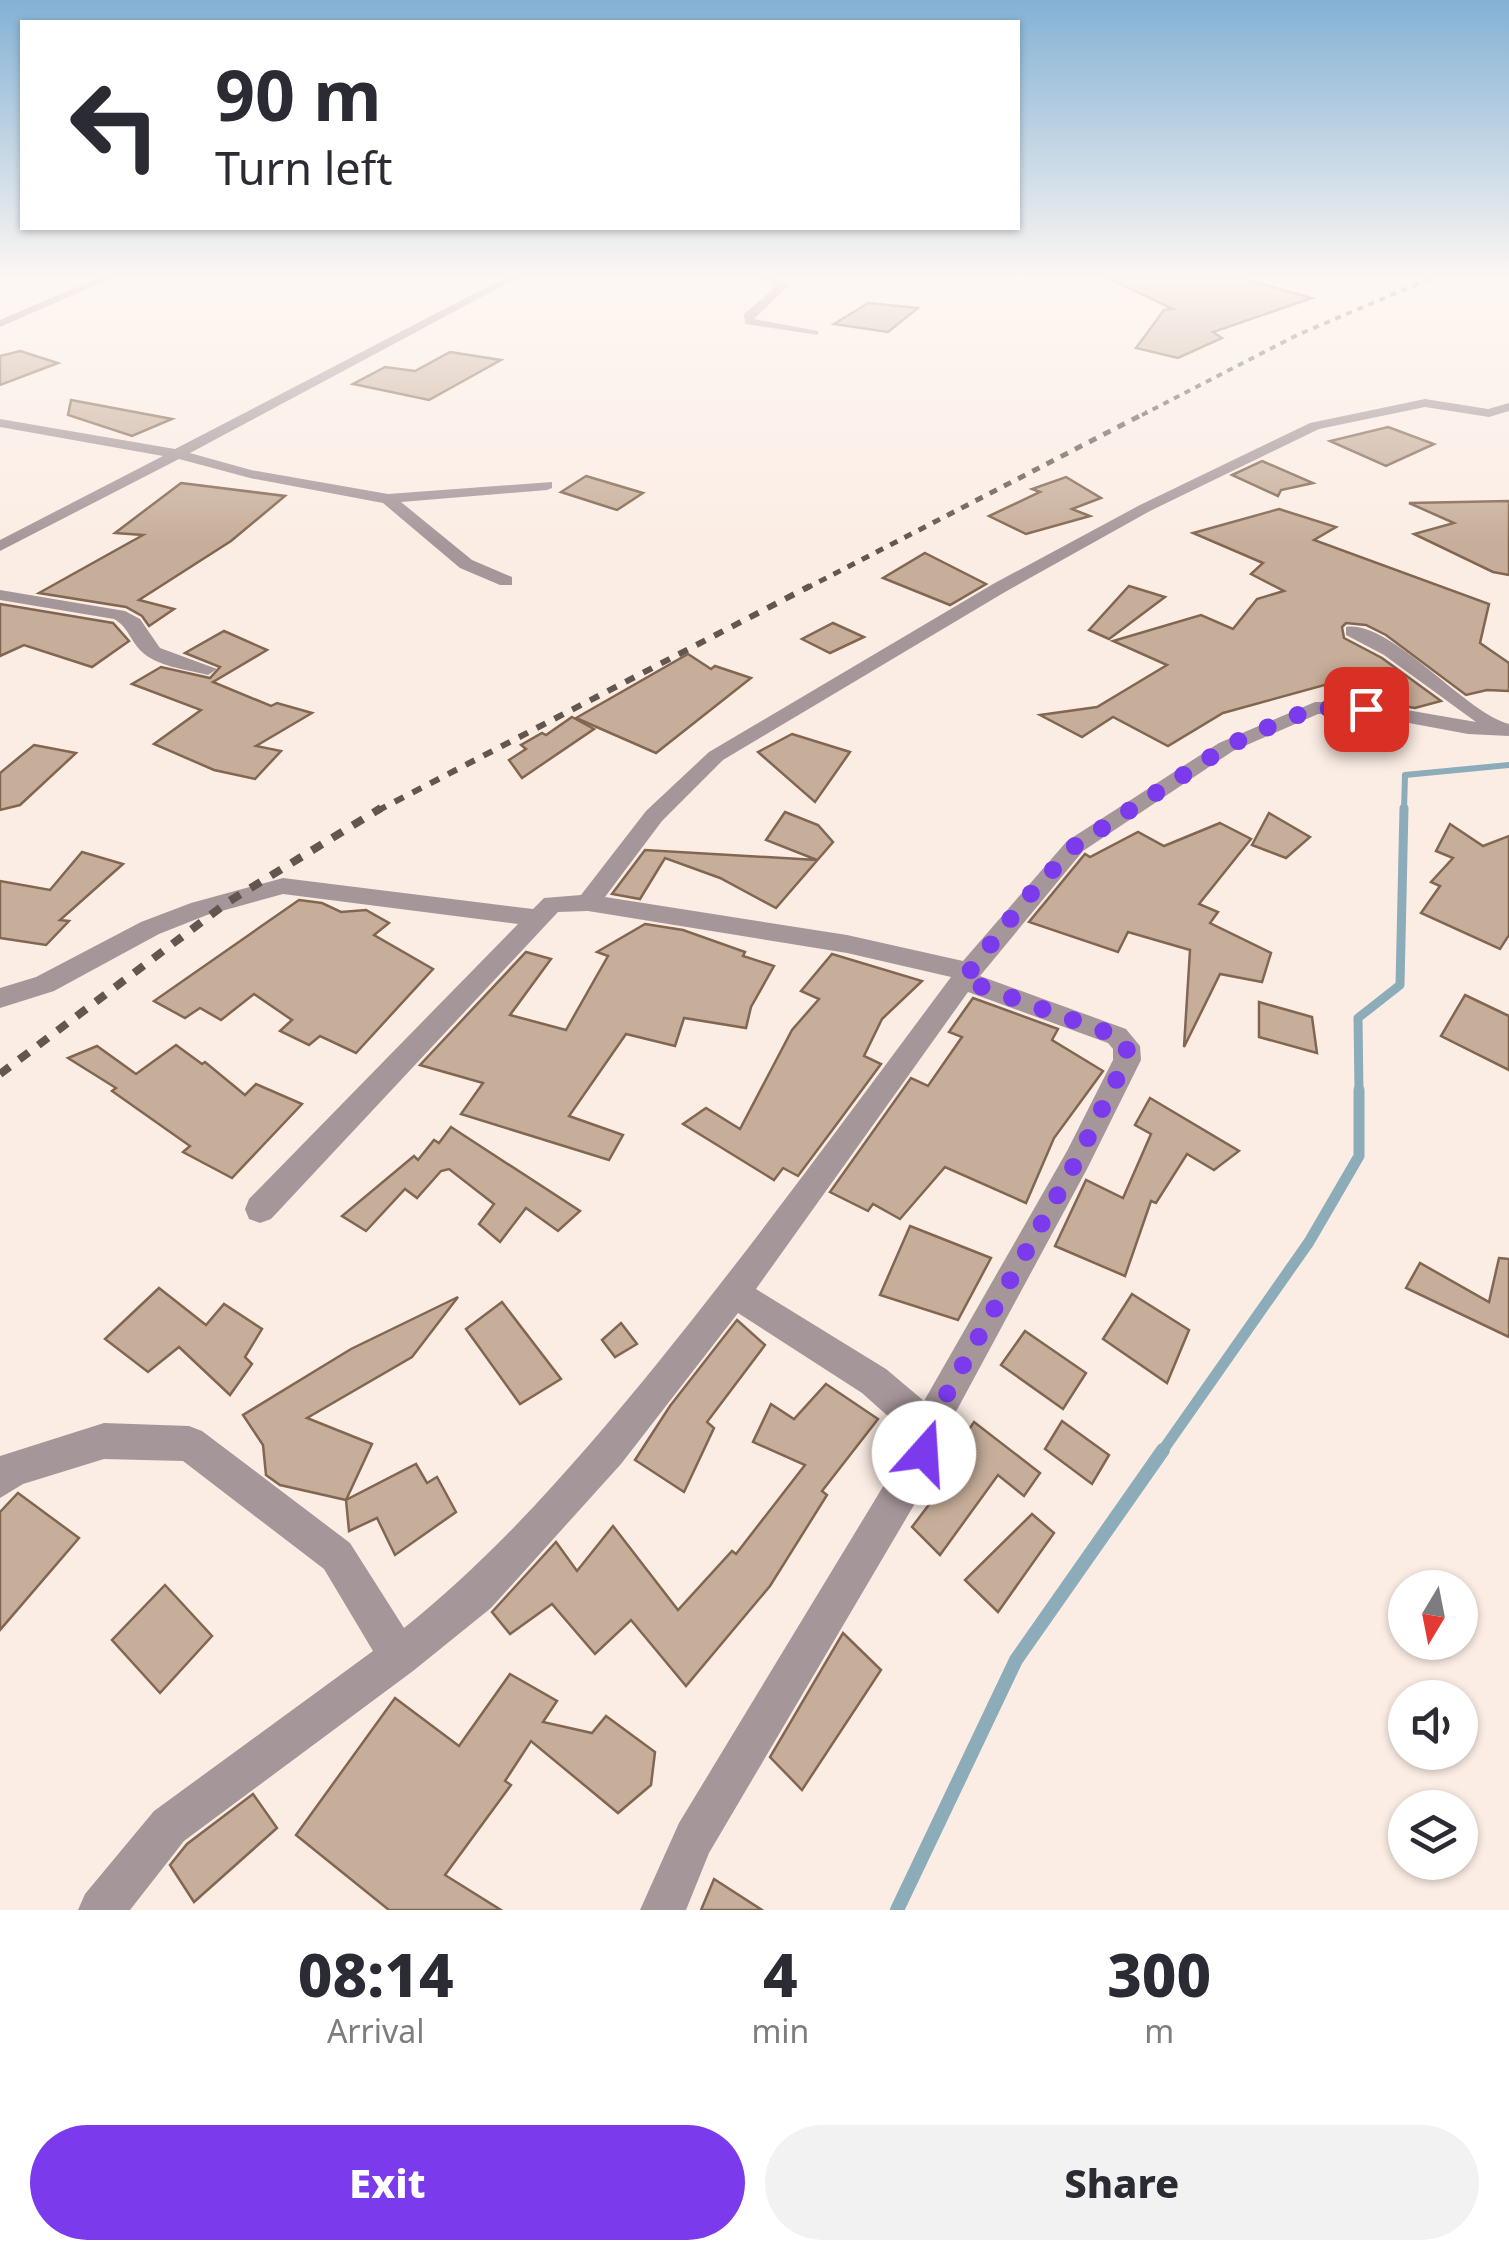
<!DOCTYPE html>
<html lang="en">
<head>
<meta charset="utf-8">
<style>
	:root { --surface:#fff; --page:#f2f2f3; --text:#2b2b33; --muted:#7c7c81; --accent:#7c3aed }
	body { margin:0; font-family:"Noto Sans",sans-serif; background:var(--page); color:var(--text); height:100vh; display:flex; flex-direction:column; font-size:38px; white-space:nowrap }
	* { box-sizing:border-box; margin:0 }
	p { font-size:32px; color:var(--muted) }
	.icon { flex:none; width:55px; height:55px; fill:none; stroke:currentColor; stroke-width:2; stroke-linecap:round; stroke-linejoin:round }
	.map { position:relative; height:1910px; overflow:hidden }
	.details { display:flex; flex-direction:column; background:var(--surface); flex:1 }
	.details>* { flex:none }
	.banner { position:absolute; left:20px; top:20px; width:1000px; height:210px; border-radius:0px; box-shadow:0 2px 8px #0004; background:#fff; color:var(--text); overflow:hidden }
	.needle { width:65px; rotate:190deg }
	.fabs { position:absolute; left:1388px; top:1570px; display:grid; gap:20px }
	.fabs a { display:grid; place-items:center; width:90px; height:90px; border-radius:50%; background:var(--surface); box-shadow:0 2px 8px #0004; font-size:50px }
	.pin { position:absolute; display:grid; place-items:center; width:85px; height:85px; color:#fff; margin:-42px; border-radius:20px; box-shadow:0 5px 15px #0006 }
	.me { position:absolute; width:110px; margin:-55px; rotate:19deg; stroke-linejoin:round; filter:drop-shadow(0 0 8px #0008) }
	.turn { display:flex; align-items:center; gap:35px; height:210px; padding:0 30px; font-size:45px }
	.turn .icon { width:130px; height:130px; stroke-width:2.5 }
	.turn b { display:block; font-size:70px; line-height:85px }
	.eta { display:flex; justify-content:space-evenly; align-items:center; height:170px; text-align:center }
	.eta b { font-size:60px; font-weight:800; line-height:70px }
	.primary-button { display:flex; gap:20px; margin-top:auto; padding:20px 30px }
	.primary-button a { flex:1; height:115px; border-radius:60px; background:var(--accent); color:#fff; font-size:40px; font-weight:800; line-height:115px; text-align:center }
	.primary-button a+a { background:var(--page); color:var(--text) }
	.map>svg:first-child { display:block }
	.lines { fill:none; stroke-linecap:round; stroke-linejoin:round }
	.stream-far3 { stroke:#8cacb9; stroke-width:6 }
	.stream-far2 { stroke:#8cacb9; stroke-width:9 }
	.stream-far1 { stroke:#8cacb9; stroke-width:11 }
	.stream { stroke:#8cacb9; stroke-width:14 }
	.building { fill:#c7ae9a; stroke:#826650; stroke-width:2.5 }
	.minor { fill:#a5969a; fill-rule:evenodd }
	.rail-far3 { stroke:#62564e; stroke-width:4; stroke-dasharray:6 6; stroke-linecap:butt }
	.rail-far2 { stroke:#62564e; stroke-width:5; stroke-dasharray:8 8; stroke-linecap:butt }
	.rail-far1 { stroke:#62564e; stroke-width:6; stroke-dasharray:10 10; stroke-linecap:butt }
	.rail { stroke:#62564e; stroke-width:8; stroke-dasharray:12 12; stroke-linecap:butt }
	.route { stroke:#7c3aed; stroke-width:18; stroke-dasharray:0 32.4 }
</style>
</head>
<body>
<div class="map">
<svg width="1509" height="1910" viewBox="0 0 1509 1910">
	<rect width="100%" height="100%" fill="#fbede4"/>
	<g class="lines">
		<path class="stream-far3" d="M1404 811 1405 775 1509 765"/>
		<path class="stream-far2" d="M1359 1093 1358 1018 1400 985 1404 808"/>
		<path class="stream-far1" d="M1161 1453 1309 1242 1359 1156V1090"/>
		<path class="stream" d="M897 1910 1016 1660 1163 1450"/>
	</g>
	<g class="building">
		<path d="M1106 277H1237L1312 298 1213 332 1222 338 1178 358 1136 348 1164 310 1173 309Z"/>
		<path d="M868 303 918 308 888 332 834 324Z"/>
		<path d="M20 351 58 363 0 385V356Z"/>
		<path d="M450 352 501 360 429 400 353 384 385 367 415 371Z"/>
		<path d="M71 400 172 419 132 436 68 415Z"/>
		<path d="M1388 427 1434 444 1386 466 1330 441Z"/>
		<path d="M1262 461 1313 483 1281 490 1278 496 1232 475Z"/>
		<path d="M586 476 643 493 617 510 561 492Z"/>
		<path d="M1066 477 1101 498 1072 509 1090 516 1026 534 989 516 1040 492 1032 489Z"/>
		<path d="M181 483 285 496 231 541 139 600 174 609 149 626 142 616 126 607 39 593 143 535 115 533Z"/>
		<path d="M1509 501V575L1493 572 1414 534 1454 523 1409 503Z"/>
		<path d="M1279 509 1336 527 1314 540 1489 604 1480 643 1509 663V691L1487 690 1466 695 1386 635 1366 625 1346 623 1342 627 1344 638 1382 658 1441 701 1415 708 1361 699 1328 684 1223 713 1168 746 1113 717 1082 737 1040 715 1097 707 1167 665 1113 641 1201 615 1233 629 1257 599 1284 591 1251 574 1263 563 1193 533Z"/>
		<path d="M925 553 986 584 950 605 883 578Z"/>
		<path d="M1129 586 1165 597 1109 639 1089 630Z"/>
		<path d="M0 604 113 623 129 641 92 667 24 645 0 656Z"/>
		<path d="M833 623 864 637 830 653 802 639Z"/>
		<path d="M224 631 267 650 213 682 271 706 277 703 312 713 256 746 281 751 255 779 214 770 154 744 201 710 132 684 161 667 210 678 220 667 185 653Z"/>
		<path d="M688 654 711 669 715 666 751 678 656 753 576 718Z"/>
		<path d="M572 717 594 729 522 778 509 760 526 749 521 745 542 733 546 735Z"/>
		<path d="M792 734 850 752 815 802 758 752Z"/>
		<path d="M34 745 76 753 20 805 0 810V773Z"/>
		<path d="M785 812 818 825 833 842 776 908 720 878 665 858 640 899 612 894 645 850 817 860 766 840Z"/>
		<path d="M1269 813 1310 837 1286 858 1252 845Z"/>
		<path d="M1220 823 1251 839 1199 904 1218 912 1210 923 1271 953 1262 982 1220 974 1184 1047 1190 950 1128 932 1118 952 1029 922 1085 854 1090 857 1138 832 1164 846Z"/>
		<path d="M1450 824 1483 846 1509 836V935L1500 949 1421 913 1440 886 1431 882 1453 858 1436 851Z"/>
		<path d="M82 852 123 864 60 920 69 921 46 945 0 938V881L50 890Z"/>
		<path d="M299 900 322 903 341 912 366 910 389 923 374 935 433 969 356 1053 320 1036 309 1045 280 1031 292 1020 254 994 221 1020 200 1008 185 1018 154 1001Z"/>
		<path d="M645 924 683 930 745 952 743 956 774 966 751 1007 746 1028 684 1018 675 1046 626 1034 569 1116 623 1135 609 1160 461 1114 483 1083 420 1065 526 952 551 959 510 1015 566 1030 608 956 597 952Z"/>
		<path d="M832 954 922 981 882 1019 864 1056 881 1064 839 1121 798 1176 783 1168 774 1180 683 1124 706 1108 740 1129 792 1030 819 999 801 991Z"/>
		<path d="M1465 995 1509 1016V1070L1441 1036Z"/>
		<path d="M973 998 1058 1029 1052 1040 1103 1071 1054 1138 1026 1203 945 1167 900 1219 873 1204 868 1211 830 1192 911 1078 928 1086 962 1037 949 1032Z"/>
		<path d="M1259 1002 1312 1017 1317 1053 1259 1037Z"/>
		<path d="M176 1045 202 1064 205 1062 245 1095 256 1084 302 1104 232 1178 183 1152 190 1146 112 1091 116 1088 68 1058 97 1046 136 1074Z"/>
		<path d="M1150 1098 1239 1151 1214 1170 1187 1154 1156 1203 1151 1201 1125 1276 1055 1246 1086 1180 1123 1198 1151 1134 1135 1125Z"/>
		<path d="M451 1127 580 1211 558 1231 526 1208 500 1242 479 1224 494 1204 449 1169 441 1171 417 1198 405 1189 366 1231 342 1216 414 1156 418 1160 434 1140 439 1143Z"/>
		<path d="M910 1226 991 1258 958 1320 880 1295Z"/>
		<path d="M1499 1258 1509 1259V1337L1406 1288 1420 1263 1489 1302Z"/>
		<path d="M159 1288 206 1325 224 1304 262 1329 245 1357 252 1364 230 1395 179 1347 148 1372 105 1339Z"/>
		<path d="M1132 1294 1189 1330 1167 1383 1103 1339Z"/>
		<path d="M458 1297 412 1357 307 1418 372 1444 346 1500 280 1485 266 1475 263 1445 243 1415 351 1349Z"/>
		<path d="M502 1302 561 1379 520 1404 466 1329Z"/>
		<path d="M737 1320 765 1345 707 1422 714 1428 684 1492 635 1460 670 1406Z"/>
		<path d="M621 1323 637 1344 615 1357 602 1340Z"/>
		<path d="M1025 1331 1086 1373 1063 1409 1001 1365Z"/>
		<path d="M826 1384 878 1419 822 1491 827 1495 770 1586 686 1686 631 1620 595 1654 552 1604 510 1634 492 1612 556 1542 577 1571 613 1526 678 1610 732 1551 736 1554 805 1465 753 1442 771 1404 794 1419Z"/>
		<path d="M1062 1421 1109 1455 1092 1484 1045 1449Z"/>
		<path d="M974 1422 1040 1473 1024 1496 998 1475 940 1555 912 1527 969 1452 959 1444Z"/>
		<path d="M416 1464 427 1483 437 1477 456 1512 395 1555 377 1518 349 1531 346 1500Z"/>
		<path d="M18 1493 79 1538 0 1630V1512Z"/>
		<path d="M1032 1514 1054 1533 998 1612 965 1580Z"/>
		<path d="M165 1585 212 1636 160 1693 112 1640Z"/>
		<path d="M843 1633 881 1670 802 1790 770 1757Z"/>
		<path d="M510 1674 557 1701 543 1722 592 1733 606 1716 655 1752 651 1785 618 1813 531 1741 505 1781 511 1785 445 1875 501 1910H389L296 1835 395 1698 459 1746Z"/>
		<path d="M253 1794 277 1828 194 1902 170 1865 187 1844Z"/>
		<path d="M714 1879 762 1910H701Z"/>
	</g>
	<g class="lines">
		<g class="minor">
			<path d="M100 277H114L0 327V320Z"/>
			<path d="M506 277H519L190 453 251 470 388 494 552 482V488L547 490 401 502 472 560 512 577V585H500L460 568 383 503 250 478 179 459 0 551V540L163 456 0 427V419L175 449Z"/>
			<path d="M759 277H773L789 285 754 319 818 331V335L745 324 744 314 777 286Z"/>
			<path d="M1425 399 1488 409 1509 403V411L1489 417 1425 407 1319 429 1150 511 1005 592 723 760 662 821 605 897 847 935 963 961 1067 841 1219 743 1315 702 1366 703 1476 722 1384 655 1346 635V627C1391 620 1465 713 1509 724V736L1468 734 1366 715 1318 714 1233 751 1083 851 980 976 1126 1029 1140 1046 1141 1060 1087 1169 945 1432 937 1466 709 1853 686 1910H640L679 1823 907 1447 909 1435 862 1393 738 1313 621 1464 491 1608 413 1671 184 1841 130 1910H78L85 1894 154 1811 373 1651 324 1569 183 1461 104 1459 23 1484 0 1498V1456L104 1423 189 1426 202 1431 350 1543 404 1628C499 1552 579 1459 656 1365 758 1239 854 1107 951 977L847 953 588 911 558 912 271 1219 260 1223 249 1219 245 1209 249 1199 518 924 283 894 207 915 159 934 54 991 0 1008V988L36 977 141 922 191 903 283 878 533 909 544 898 581 895 646 811 709 752 993 584 1140 505 1310 423ZM968 992 1108 1043 1113 1049V1060L1067 1151 924 1401 886 1369 756 1289Z"/>
			<path d="M0 590 125 611 140 619 160 648 217 669 208 675C186 669 156 667 140 650 129 638 128 627 114 619L0 600Z"/>
		</g>
		<path class="rail-far3" d="M1142 415 1297 335 1434 277"/>
		<path class="rail-far2" d="M805 589 1147 412"/>
		<path class="rail-far1" d="M377 811 810 586"/>
		<path class="rail" d="M0 1074 228 902 381 808"/>
	</g>
	<linearGradient id="sky" x2="0" y2="1"><stop stop-color="#83b1d5"/><stop offset="0.51" stop-color="#fdf7f3"/><stop offset="1" stop-color="#fdf7f3" stop-opacity="0"/></linearGradient>
	<rect width="1509" height="544" fill="url(#sky)"/>
	<g class="lines">
		<path class="route" d="M924 1453 928 1428 1077 1160 1126 1060 1127 1046 1117 1036 963 980 1026 899 1075 846 1226 747 1259 731 1315 708 1366 709"/>
	</g>
</svg>
<div class="fabs">
<a><svg class="needle" viewBox="-14 -14 28 28"><path d="M0-13l5 13h-10z" fill="#e53935"/><path d="M0 13l5-13h-10z" fill="#7c7c81"/></svg></a>
<a><svg class="icon" aria-label="sound" viewBox="0 0 24 24"><path d="M4 9h4l5-4v14l-5-4H4zM17 9q2 3 0 6"/></svg></a>
<a><svg class="icon" aria-label="layers" viewBox="0 0 24 24"><path d="M12 4l9 5-9 5-9-5zM3 14l9 5 9-5"/></svg></a>
</div>
<div class="pin" style="left:1366px;top:709px;background:#d93025"><svg class="icon" aria-label="arrive" viewBox="0 0 24 24"><path d="M6 21V4h12l-3 4 3 4H6"/></svg></div>
<svg class="me" style="left:924px;top:1453px" viewBox="-20 -20 40 40"><circle r="19" fill="#fff"/><path d="M0-13L10 11 0 6-10 11z" fill="#7c3aed"/></svg>
<div class="banner">
<div class="turn"><svg class="icon" aria-label="left" viewBox="0 0 24 24"><path d="M17 20v-9H6M10 6l-5 5 5 5"/></svg><div><b>90 m</b>Turn left</div></div>
</div>
</div>
<section class="details">
<div class="eta">
<div><b>08:14</b><p>Arrival</p></div>
<div><b>4</b><p>min</p></div>
<div><b>300</b><p>m</p></div>
</div>
<div class="primary-button"><a>Exit</a><a>Share</a></div>
</section>
</body>
</html>
